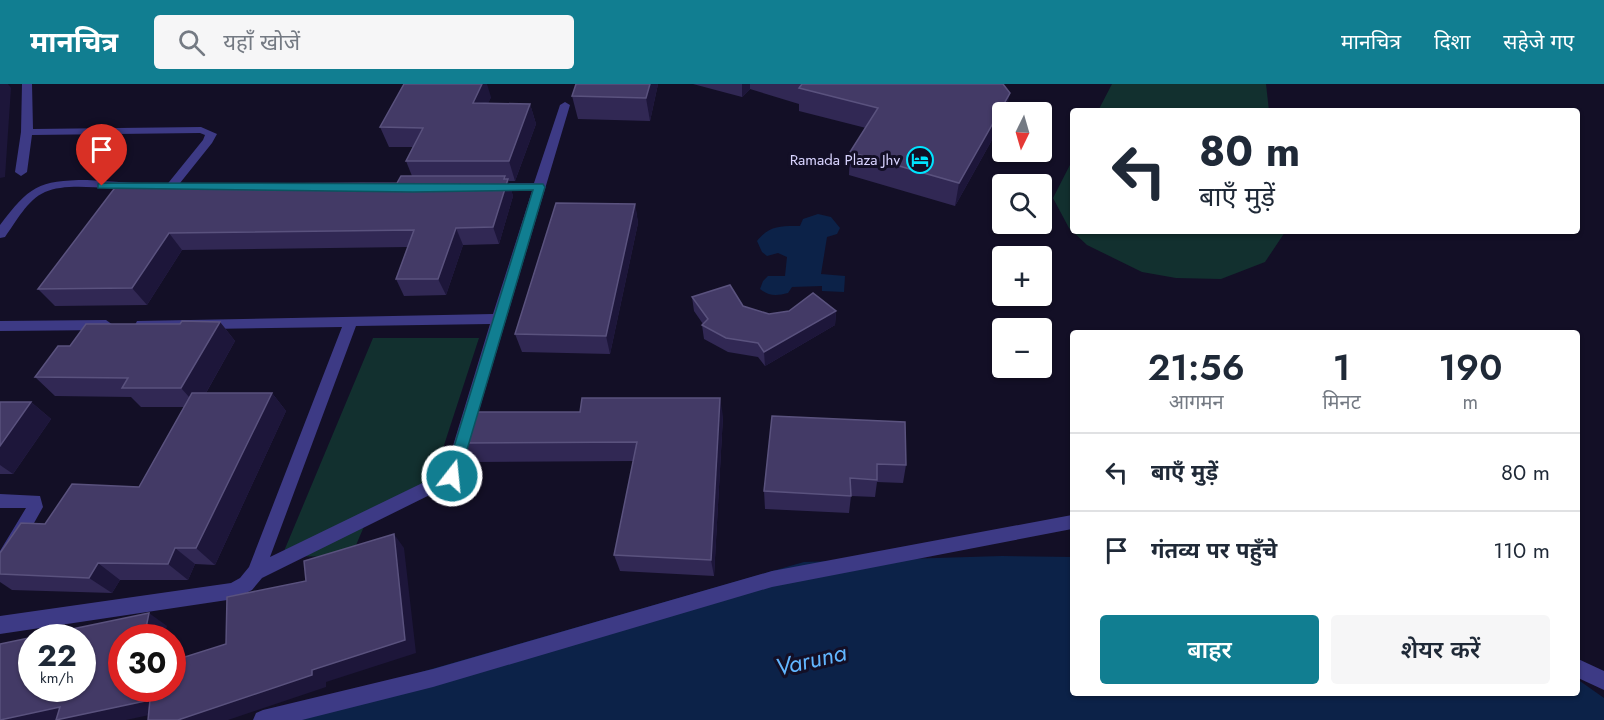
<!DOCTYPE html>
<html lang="hi">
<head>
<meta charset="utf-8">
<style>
	:root { --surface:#fff; --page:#f6f6f7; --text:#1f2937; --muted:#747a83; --line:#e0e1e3; --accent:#117e91 }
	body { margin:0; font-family:Jost,"Noto Sans Devanagari",sans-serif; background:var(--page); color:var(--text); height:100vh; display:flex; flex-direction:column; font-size:22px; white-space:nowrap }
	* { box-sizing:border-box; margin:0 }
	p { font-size:20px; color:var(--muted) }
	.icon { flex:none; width:33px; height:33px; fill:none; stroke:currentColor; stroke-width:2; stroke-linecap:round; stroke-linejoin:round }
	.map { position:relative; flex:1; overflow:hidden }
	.sheet { position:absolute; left:1070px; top:246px; width:510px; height:366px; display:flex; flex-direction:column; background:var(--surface); border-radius:6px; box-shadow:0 2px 4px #0004 }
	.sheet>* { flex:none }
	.guide { position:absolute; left:1070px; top:24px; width:510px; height:126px; border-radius:6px; box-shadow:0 2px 4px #0004; background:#fff; color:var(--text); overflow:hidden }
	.needle { width:39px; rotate:185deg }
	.buttons { position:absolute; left:992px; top:18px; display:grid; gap:12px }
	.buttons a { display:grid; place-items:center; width:60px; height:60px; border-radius:6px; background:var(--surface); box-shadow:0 2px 4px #0004; font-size:30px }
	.speed { position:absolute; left:18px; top:540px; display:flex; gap:12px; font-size:30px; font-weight:700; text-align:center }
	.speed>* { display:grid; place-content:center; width:78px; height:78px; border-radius:50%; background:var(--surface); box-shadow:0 2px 4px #0004; line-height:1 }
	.speed small { font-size:15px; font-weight:400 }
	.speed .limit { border:9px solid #d22; background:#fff; color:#111 }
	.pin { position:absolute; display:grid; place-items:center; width:51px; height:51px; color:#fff; margin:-62px -26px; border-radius:50% 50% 50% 0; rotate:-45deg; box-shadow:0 0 6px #0007 }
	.pin .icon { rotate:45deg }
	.me { position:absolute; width:66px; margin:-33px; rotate:16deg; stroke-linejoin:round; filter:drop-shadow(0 0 4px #0008) }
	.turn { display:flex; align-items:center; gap:21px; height:126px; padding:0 30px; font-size:27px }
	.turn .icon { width:78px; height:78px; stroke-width:2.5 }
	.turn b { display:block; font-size:42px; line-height:51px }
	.eta { display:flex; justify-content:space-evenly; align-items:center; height:102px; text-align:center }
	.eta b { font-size:36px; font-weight:600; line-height:42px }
	.primary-button { display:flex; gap:12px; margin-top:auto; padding:12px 30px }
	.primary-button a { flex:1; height:69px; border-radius:6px; background:var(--accent); color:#fff; font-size:24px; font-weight:600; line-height:69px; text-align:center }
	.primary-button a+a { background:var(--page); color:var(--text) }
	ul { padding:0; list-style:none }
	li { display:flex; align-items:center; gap:18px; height:78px; padding:0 30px; border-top:2px solid var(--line) }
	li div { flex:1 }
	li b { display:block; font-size:22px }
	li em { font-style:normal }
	header { display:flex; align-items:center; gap:36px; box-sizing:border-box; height:84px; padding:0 30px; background:var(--accent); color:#fff }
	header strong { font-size:28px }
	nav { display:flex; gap:33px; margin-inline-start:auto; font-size:21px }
	.search { width:420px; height:54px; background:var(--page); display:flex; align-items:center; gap:15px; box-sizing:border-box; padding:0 21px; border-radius:6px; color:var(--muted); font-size:22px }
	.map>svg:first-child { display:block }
	.green { fill:#12302f }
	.water { fill:#0c2248 }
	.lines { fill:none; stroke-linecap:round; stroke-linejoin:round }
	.street { fill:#3d3a85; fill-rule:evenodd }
	.wall { fill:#312854 }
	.shaded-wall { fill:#1d163a }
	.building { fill:#433a66; stroke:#5a527e; stroke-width:1.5; fill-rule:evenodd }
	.route { fill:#117e91; stroke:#0b525e; stroke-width:1.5 }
	.labels { text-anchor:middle; stroke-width:6; stroke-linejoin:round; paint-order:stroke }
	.far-poi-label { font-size:15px; fill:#d9d4ff; stroke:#130f26; text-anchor:end }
	.near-water-label { font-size:24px; font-style:italic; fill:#62b6ff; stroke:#130f26 }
</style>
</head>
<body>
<header>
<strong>मानचित्र</strong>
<div class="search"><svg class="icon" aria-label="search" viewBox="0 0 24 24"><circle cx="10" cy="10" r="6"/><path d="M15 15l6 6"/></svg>यहाँ खोजें</div>
<nav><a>मानचित्र</a><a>दिशा</a><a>सहेजे गए</a></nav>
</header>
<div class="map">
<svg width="1604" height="636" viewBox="0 0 1604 636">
	<rect width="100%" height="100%" fill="#130f26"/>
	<g class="green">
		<path d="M1112 0H1266L1269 27H1098Z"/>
		<path d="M1072 77V147L1285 148 1265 178 1221 195 1176 194 1142 188 1087 161 1069 144 1053 114Z"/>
		<path d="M373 254H479L430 404 365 440 351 473 282 472Z"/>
	</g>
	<g class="water">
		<path d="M818 130 831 133 840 144 837 150 827 153 821 190 845 192 844 208 822 207V202L792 203 788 209C776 212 769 212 760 205L763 197 768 192H785L787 173 778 169 767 172 762 168 757 157C770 141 781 142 800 142L803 135Z"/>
		<path d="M1002 472 1072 473V609H1576L1577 595 1604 614V636H254L804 478Z"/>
	</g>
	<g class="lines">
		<g class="street">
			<path d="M22 0H32L33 45 201 43 217 50 212 59 180 99 190 100 192 103C186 109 171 109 165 103L203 56 205 51 200 49 32 51 27 88 21 92 15 88 21 48Z"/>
			<path d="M565 18 570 21 458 397 262 494 252 506 234 515 0 550V532L231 499 240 494 249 483 342 243 142 246 137 245 135 241 137 237 493 230 532 107H492L486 103 492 99H534L560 21ZM490 240 445 388 270 473 356 242Z"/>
			<path d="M87 96 135 99 141 103 135 107C111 105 67 98 45 108 27 116 16 138 5 153L0 154V141C29 103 38 96 87 96Z"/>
			<path d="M106 236 113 241 106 246 0 247V237Z"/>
			<path d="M0 410 40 412 43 423 6 489 0 491V467L26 424H0Z"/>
			<path d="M1072 431V445L772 503 433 603 302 636H253L256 629 263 626 433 585 772 487Z"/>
			<path d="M1576 574 1604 587V606L1576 593Z"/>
		</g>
	</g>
	<g class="wall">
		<path d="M576 0H658L650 37 578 35 572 12Z"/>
		<path d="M693 0H1003L1002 38 955 122 849 91 850 68 866 44 799 27V20L750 5 742 13Z"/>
		<path d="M491 13 488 19 530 20 536 40 515 97H508L513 112 499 160 463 161 446 211 404 212 396 195 408 163 182 166 147 221 55 222 38 205 117 101 397 99 412 92 406 77 413 63H389L380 43Z"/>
		<path d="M635 120 638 139 610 270 522 268 515 250Z"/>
		<path d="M692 213 743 222 769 230 836 227 835 241 765 282 758 273 728 268 704 255 702 241 703 240 694 227Z"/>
		<path d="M220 238 235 257 206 309H272L286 327 215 481 195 480 188 496H120L112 509 12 506 0 498V469L45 440 139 403 184 323H141L131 313 55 312 35 293 70 262 180 240Z"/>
		<path d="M0 318H31L51 335 13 390H0Z"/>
		<path d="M723 332 714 492 620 487 614 471 634 377 474 378 464 359Z"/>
		<path d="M772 332 906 381 903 399 877 398 875 413 851 412 849 429 765 425 764 407Z"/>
	</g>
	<g class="shaded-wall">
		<path d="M0 0H8L11 4 5 93 0 94Z"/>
		<path d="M482 0H487L491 13 480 39 473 19Z"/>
		<path d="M650 0H658L650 37 646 14Z"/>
		<path d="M742 0H750V5L742 13Z"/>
		<path d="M1010 9 1006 28H1002V38L955 122 959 99Z"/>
		<path d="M530 20 536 40 515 97 509 77Z"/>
		<path d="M505 92 507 98 508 95 513 112 499 160 493 143Z"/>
		<path d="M635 120 638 139 610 270 606 252Z"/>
		<path d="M456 144 463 161 446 211 438 195Z"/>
		<path d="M169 149 182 166 147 221 132 204Z"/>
		<path d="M836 227 835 241 765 282 764 268Z"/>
		<path d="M220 238 235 257 198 323 181 304Z"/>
		<path d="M272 309 286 327 215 481 196 464Z"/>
		<path d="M720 314 723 332 714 492 711 476Z"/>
		<path d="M31 318 51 335 13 390 0 381V362Z"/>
		<path d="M394 450 404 464 416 569 326 598V603L228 636H178Z"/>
		<path d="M175 464 195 480 188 496 168 480Z"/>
		<path d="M98 479 120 496 112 509 89 494Z"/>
		<path d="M149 529 167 542 164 554H144Z"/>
		<path d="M150 616 168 627 126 636H0L60 623Z"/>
	</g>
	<g class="building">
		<path d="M404 0H482L473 19 530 20 509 77H406L423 44 380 43Z"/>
		<path d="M576 0H650L646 14 572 12Z"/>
		<path d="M802 0H1003L1010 9 959 99 850 68 878 24 799 4Z"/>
		<path d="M401 92H505L504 95H508L493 143 456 144 438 195H396L414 146 169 149 132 204 38 205 117 101 397 99Z"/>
		<path d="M556 119 635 120 606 252 515 250Z"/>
		<path d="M730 201 743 222 769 230 789 227 813 209 836 227 764 268 758 259 726 254 702 241 708 235 692 213Z"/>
		<path d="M182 237 220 238 181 304H122L128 294 35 293 58 262H70L86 240H180Z"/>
		<path d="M192 309H272L196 464H175L168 480 98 479 89 494 0 490V469L21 439 45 440 72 400 139 403Z"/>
		<path d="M582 314H720L711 476 614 471 637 358 464 359 473 328H580Z"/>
		<path d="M0 318H31L0 362Z"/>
		<path d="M772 332 905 338 906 381 877 380V396L850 394 851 412 764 407Z"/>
		<path d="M394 450 405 556 312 586V591L178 636H148L150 616 56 636 60 623 0 636V560L149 529 144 554H122V604H172V577L226 560 227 513 306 497 304 477ZM32 554H82V604H32Z"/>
	</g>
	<path class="route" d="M102 99 543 100 545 103 458 396H447L445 392 533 106 413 108 98 104V100Z"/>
	<defs>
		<symbol id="hotel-ring" viewBox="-11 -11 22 22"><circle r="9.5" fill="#130f26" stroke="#00e5ff" stroke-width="1.5"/><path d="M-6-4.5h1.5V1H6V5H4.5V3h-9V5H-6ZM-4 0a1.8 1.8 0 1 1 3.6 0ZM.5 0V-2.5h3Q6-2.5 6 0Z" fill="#00e5ff"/></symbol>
	</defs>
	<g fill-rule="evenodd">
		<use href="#hotel-ring" x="905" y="61" width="30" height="30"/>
	</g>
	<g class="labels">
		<g class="far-poi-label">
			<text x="900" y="81">Ramada Plaza Jhv</text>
		</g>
		<g class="near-water-label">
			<text transform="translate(811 576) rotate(-13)" y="8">Varuna</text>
		</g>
	</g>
</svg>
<div class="buttons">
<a><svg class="needle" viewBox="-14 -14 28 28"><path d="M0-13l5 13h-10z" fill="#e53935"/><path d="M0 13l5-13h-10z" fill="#747a83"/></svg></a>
<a><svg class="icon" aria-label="search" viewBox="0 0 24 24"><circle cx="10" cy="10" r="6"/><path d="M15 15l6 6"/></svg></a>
<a>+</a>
<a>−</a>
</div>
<div class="speed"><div>22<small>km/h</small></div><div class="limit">30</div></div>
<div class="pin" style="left:102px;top:102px;background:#d93025"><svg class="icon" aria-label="arrive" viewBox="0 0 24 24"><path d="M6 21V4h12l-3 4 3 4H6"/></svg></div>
<svg class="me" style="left:452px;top:392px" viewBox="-20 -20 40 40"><circle r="17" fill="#117e91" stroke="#fff" stroke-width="3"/><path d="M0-11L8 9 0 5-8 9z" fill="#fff"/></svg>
<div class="guide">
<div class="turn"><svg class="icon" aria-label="left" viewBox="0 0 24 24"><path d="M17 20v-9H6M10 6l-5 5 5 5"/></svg><div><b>80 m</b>बाएँ मुड़ें</div></div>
</div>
<section class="sheet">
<div class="eta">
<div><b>21:56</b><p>आगमन</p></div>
<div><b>1</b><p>मिनट</p></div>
<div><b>190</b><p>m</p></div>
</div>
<ul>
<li><svg class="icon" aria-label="left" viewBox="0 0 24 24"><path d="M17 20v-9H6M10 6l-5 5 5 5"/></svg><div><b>बाएँ मुड़ें</b></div><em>80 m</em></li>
<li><svg class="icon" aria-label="arrive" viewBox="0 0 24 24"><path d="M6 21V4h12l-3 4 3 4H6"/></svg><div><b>गंतव्य पर पहुँचे</b></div><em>110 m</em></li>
</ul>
<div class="primary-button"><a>बाहर</a><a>शेयर करें</a></div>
</section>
</div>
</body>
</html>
